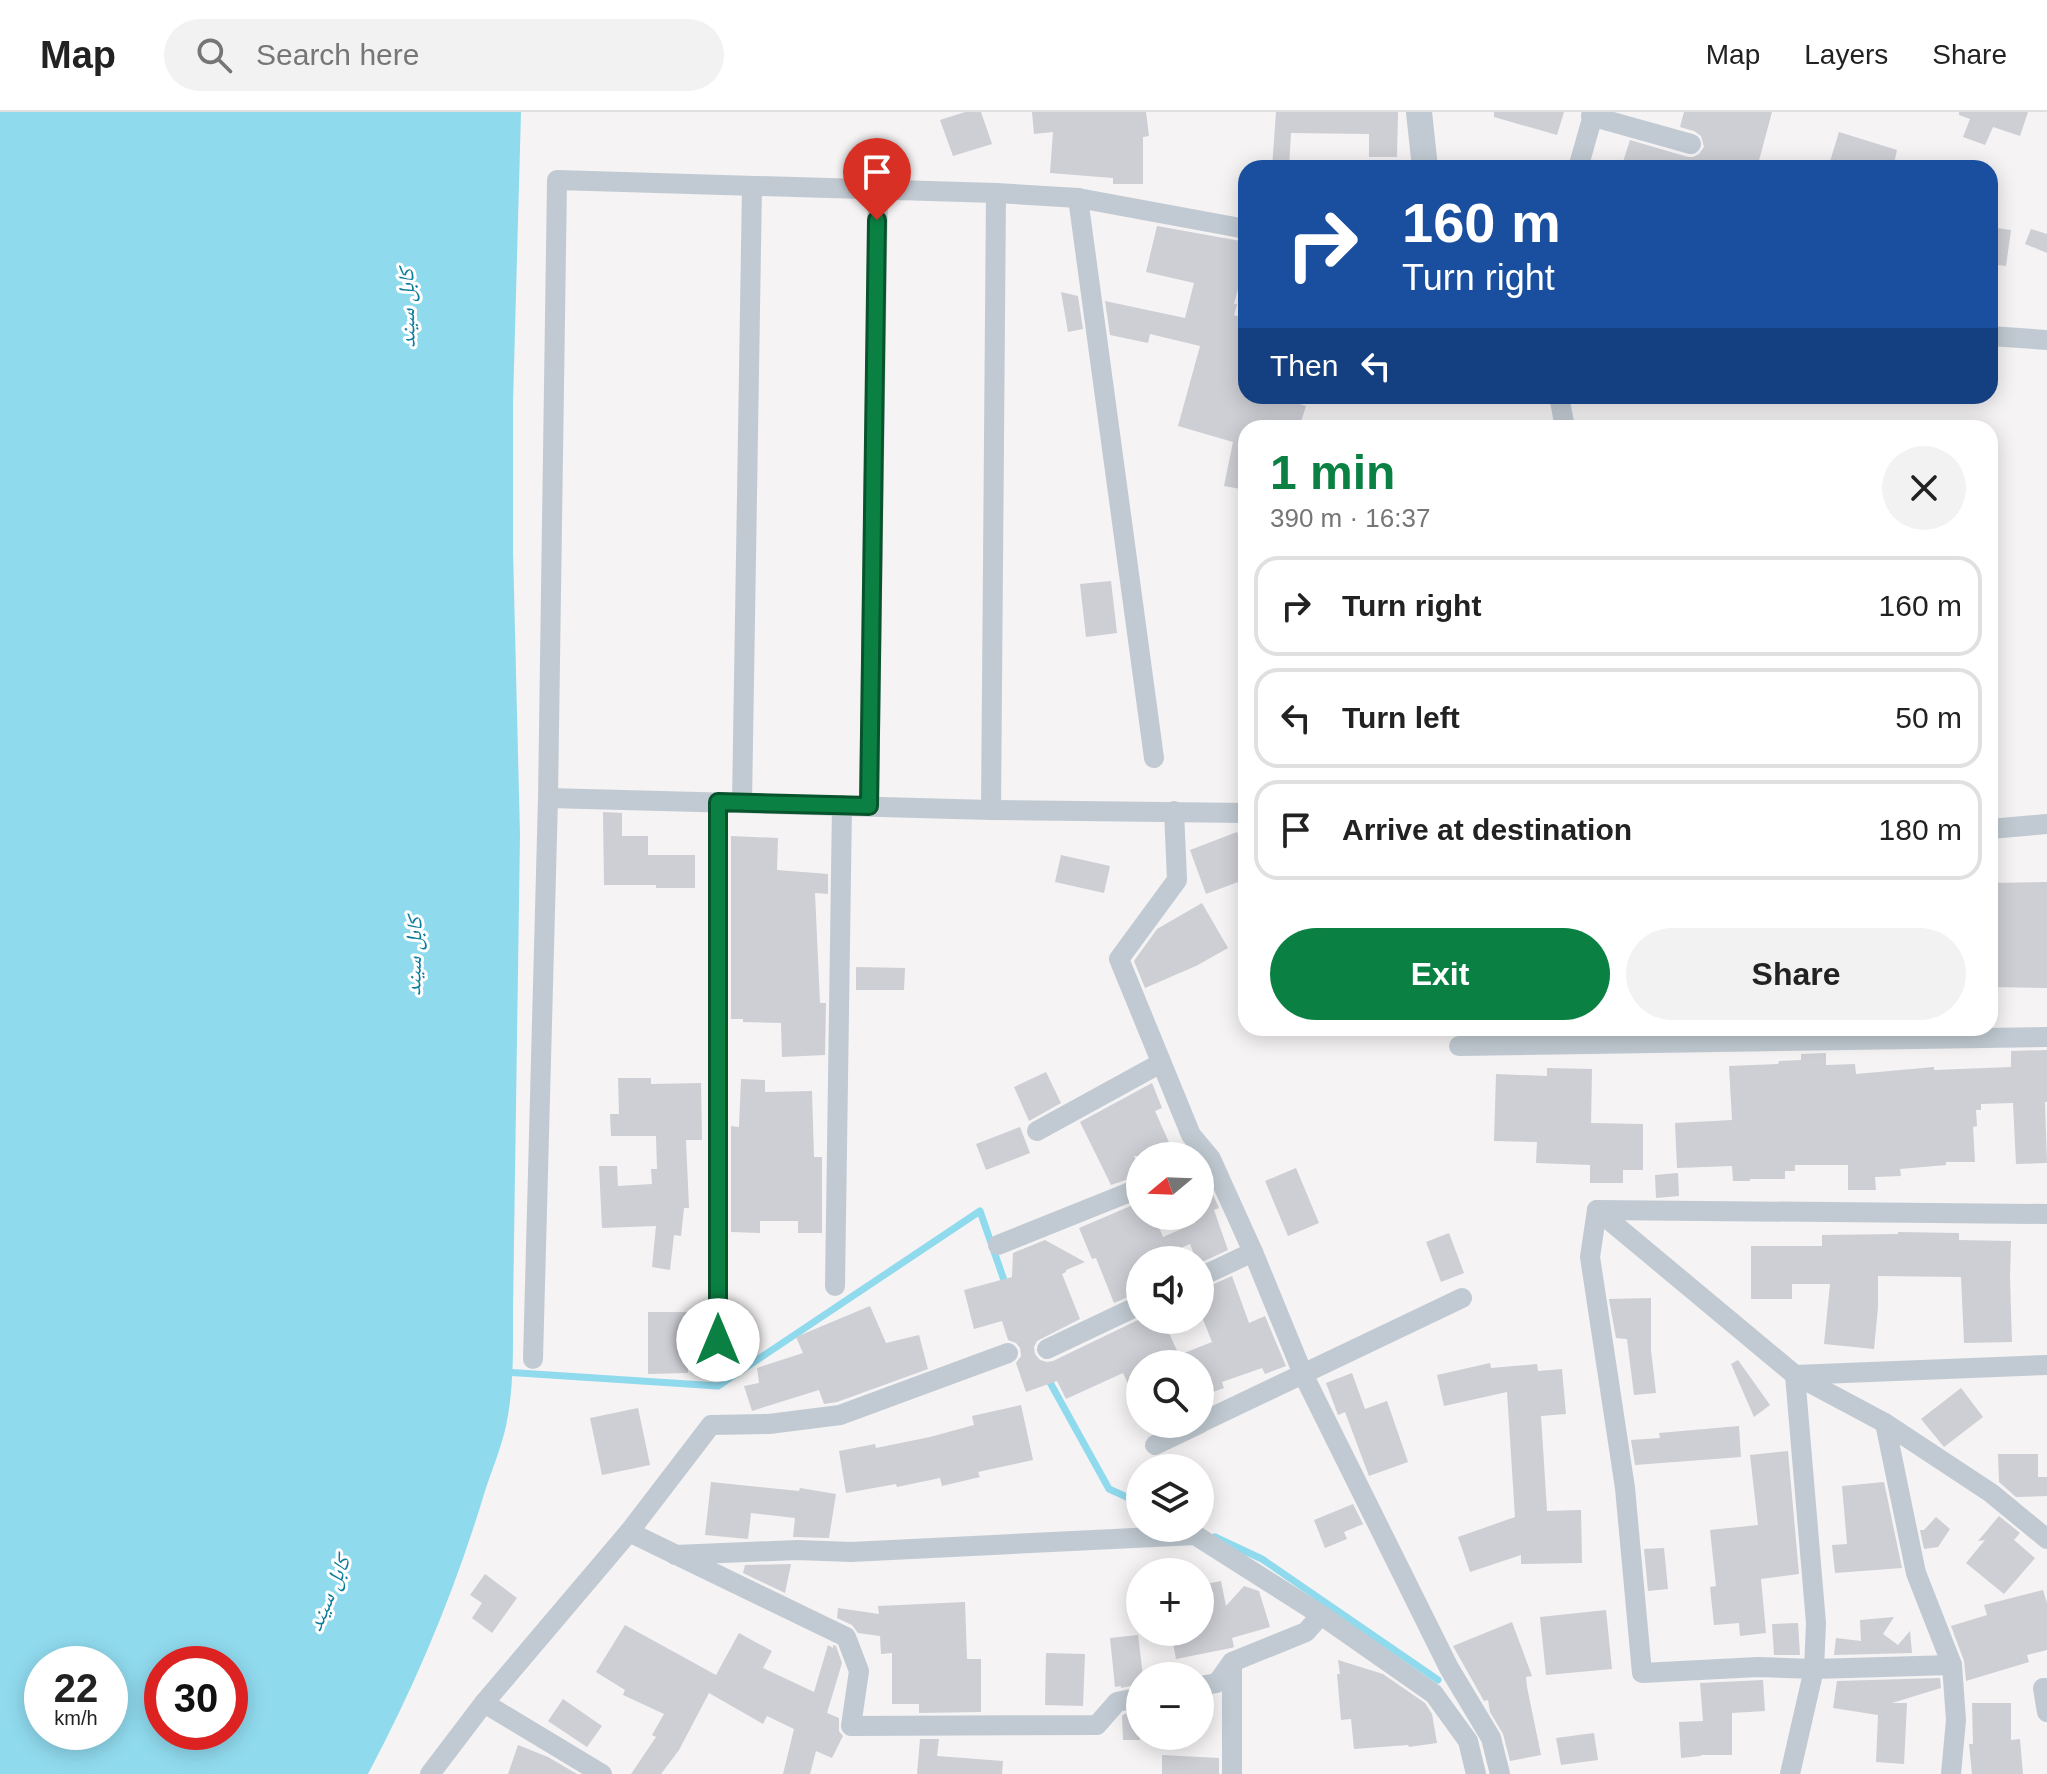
<!DOCTYPE html>
<html lang="en">
<head>
<meta charset="utf-8">
<style>
	:root { --surface:#fff; --page:#f2f2f2; --text:#222; --muted:#767676; --line:#e0e0e0; --accent:#0b8043 }
	body { margin:0; font-family:Helvetica,"Noto Naskh Arabic",sans-serif; background:var(--page); color:var(--text); height:100vh; display:flex; flex-direction:column; font-size:30px; white-space:nowrap }
	* { box-sizing:border-box; margin:0 }
	p { font-size:26px; color:var(--muted) }
	.icon { flex:none; width:44px; height:44px; fill:none; stroke:currentColor; stroke-width:2; stroke-linecap:round; stroke-linejoin:round }
	.map { position:relative; flex:1; overflow:hidden }
	.side { position:absolute; left:1238px; top:308px; width:760px; height:616px; display:flex; flex-direction:column; background:var(--surface); border-radius:24px; box-shadow:0 4px 20px #0003 }
	.side>* { flex:none }
	.hud { position:absolute; left:1238px; top:48px; width:760px; height:244px; border-radius:24px; box-shadow:0 4px 20px #0003; background:#1a4fa0; color:#fff; overflow:hidden }
	.needle { width:52px; rotate:251deg }
	.tools { position:absolute; left:1126px; top:1030px; display:grid; gap:16px }
	.tools a { display:grid; place-items:center; width:88px; height:88px; border-radius:50%; background:var(--surface); box-shadow:0 4px 20px #0003; font-size:40px }
	.speed { position:absolute; left:24px; top:1534px; display:flex; gap:16px; font-size:40px; font-weight:700; text-align:center }
	.speed>* { display:grid; place-content:center; width:104px; height:104px; border-radius:50%; background:var(--surface); box-shadow:0 4px 20px #0003; line-height:1 }
	.speed small { font-size:20px; font-weight:400 }
	.speed .limit { border:12px solid #d22; background:#fff; color:#111 }
	.pin { position:absolute; display:grid; place-items:center; width:68px; height:68px; color:#fff; margin:-82px -34px; border-radius:50% 50% 50% 0; rotate:-45deg; box-shadow:0 0 8px #0007 }
	.pin .icon { rotate:45deg }
	.me { position:absolute; width:88px; margin:-44px; rotate:0deg; stroke-linejoin:round; filter:drop-shadow(0 0 6px #0008) }
	.turn { display:flex; align-items:center; gap:28px; height:168px; padding:0 32px; font-size:36px }
	.turn .icon { width:104px; height:104px; stroke-width:2.5 }
	.turn b { display:block; font-size:56px; line-height:68px }
	.then { display:flex; align-items:center; height:76px; padding:0 32px; background:#0003; gap:16px; font-size:30px }
	.round { display:grid; place-items:center; flex:none; width:84px; height:84px; border-radius:42px; background:var(--page) }
	.summary { display:flex; align-items:center; justify-content:space-between; height:136px; padding:0 32px }
	h1 { font-size:48px; font-weight:600; line-height:60px; color:var(--accent) }
	.action { display:flex; gap:16px; margin-top:auto; padding:16px 32px }
	.action a { flex:1; height:92px; border-radius:48px; background:var(--accent); color:#fff; font-size:32px; font-weight:600; line-height:92px; text-align:center }
	.action a+a { background:var(--page); color:var(--text) }
	ul { padding:0; list-style:none }
	li { display:flex; align-items:center; gap:24px; height:100px; margin:0 16px 12px; padding:0 16px; border:4px solid var(--line); border-radius:24px }
	li div { flex:1 }
	li b { display:block; font-size:30px }
	li em { font-style:normal }
	header { display:flex; align-items:center; gap:48px; box-sizing:border-box; height:112px; padding:0 40px; background:var(--surface); border-bottom:2px solid var(--line) }
	header strong { font-size:38px }
	nav { display:flex; gap:44px; margin-inline-start:auto; font-size:28px }
	.search { width:560px; height:72px; background:var(--page); display:flex; align-items:center; gap:20px; box-sizing:border-box; padding:0 28px; border-radius:44px; color:var(--muted); font-size:30px }
	.map>svg:first-child { display:block }
	.water { fill:#90daee; fill-rule:evenodd }
	.lines { fill:none; stroke-linecap:round; stroke-linejoin:round }
	.stream { stroke:#90daee; stroke-width:7 }
	.building { fill:#cdcfd5 }
	.minor { stroke:#c1cad2; stroke-width:20 }
	.tertiary { stroke:#c1cad2; stroke-width:26 }
	.route-casing { stroke:#07532c; stroke-width:20 }
	.route { stroke:#0b8043; stroke-width:14 }
	.labels { text-anchor:middle; stroke-width:6; stroke-linejoin:round; paint-order:stroke }
	.water-label { font-size:22px; font-style:italic; fill:#0c7c9b; stroke:#fff }
</style>
</head>
<body>
<header>
<strong>Map</strong>
<div class="search"><svg class="icon" aria-label="search" viewBox="0 0 24 24"><circle cx="10" cy="10" r="6"/><path d="M15 15l6 6"/></svg>Search here</div>
<nav><a>Map</a><a>Layers</a><a>Share</a></nav>
</header>
<div class="map">
<svg width="2047" height="1662" viewBox="0 0 2047 1662">
	<rect width="100%" height="100%" fill="#f5f3f3"/>
	<path class="water" d="M0 0H521L513 291V438L520 723 513 1198C513 1238 514 1276 506 1314 501 1336 492 1358 485 1379 456 1476 416 1572 368 1662H0ZM42 1552H110V1620H42ZM162 1552H230V1620H162Z"/>
	<g class="lines">
		<g class="stream">
			<path d="M505 1260 718 1274 980 1099 1006 1174"/>
			<path d="M1047 1265 1109 1377 1140 1391"/>
			<path d="M1215 1425 1262 1447 1438 1568"/>
		</g>
	</g>
	<g class="building">
		<path d="M965 0H981L992 32 953 44 940 8Z"/>
		<path d="M1032 0H1146L1149 24 1143 25V72H1113V66L1050 61 1053 20 1034 22Z"/>
		<path d="M1276 0H1398L1397 45H1369V22L1291 21 1289 56H1272Z"/>
		<path d="M1494 0H1564L1557 23 1494 5Z"/>
		<path d="M1684 0H1772L1757 56H1621L1630 28 1688 45H1693L1699 42 1704 35 1701 24 1694 19 1680 15Z"/>
		<path d="M1959 0H2028L2020 24 1993 15 1985 33 1963 25 1970 7 1959 3Z"/>
		<path d="M1839 20 1897 38 1893 56H1828Z"/>
		<path d="M1157 114 1246 130V147L1234 192H1237L1234 203 1246 207V284H1275L1306 294 1299 316H1246V378L1224 374 1233 330 1178 314 1200 234 1150 222 1148 231 1110 223 1105 189 1185 206 1194 171 1146 160Z"/>
		<path d="M1990 115 2011 118 2006 154 1990 152Z"/>
		<path d="M2031 117 2047 122V141L2025 132Z"/>
		<path d="M1061 180 1078 184 1083 217 1068 220Z"/>
		<path d="M1111 469 1117 521 1086 525 1080 472Z"/>
		<path d="M603 700 622 701V724H648V743H695V776H656V773H604Z"/>
		<path d="M1237 720 1246 744V767L1206 782 1190 738Z"/>
		<path d="M731 724 778 726 777 758 828 762V782L815 781 820 891H826L825 943 782 945 781 911 743 910V907H731Z"/>
		<path d="M1061 743 1110 754 1104 781 1055 770Z"/>
		<path d="M2047 770V876L1990 875V771Z"/>
		<path d="M1202 791 1228 836 1196 854 1145 876 1134 849 1157 817Z"/>
		<path d="M856 855 905 856 904 878H856Z"/>
		<path d="M2047 938V990H2045L2047 1051 2016 1052 2013 991 1981 992V998H1976L1977 1014 1973 1015 1975 1050H1946V1053L1900 1057 1901 1064 1875 1065 1876 1078H1848V1053H1795V1059H1785V1067H1750V1069H1733L1732 1054 1677 1056 1675 1011 1732 1008 1729 954 1778 952 1779 949 1801 948V942L1826 941V953L1855 952 1856 962 1934 955V958L2011 955V939Z"/>
		<path d="M1547 956 1592 957 1591 1011 1643 1012V1058H1623V1071H1590V1053L1536 1051 1537 1030 1494 1029 1496 962 1547 964Z"/>
		<path d="M1046 960 1061 991 1029 1009 1014 975Z"/>
		<path d="M618 966H651V972L701 971 702 1028H686L689 1096H684L681 1124 674 1123 670 1158 652 1155 656 1114 602 1116 599 1054H617L618 1074 652 1072 651 1057H657L656 1024H611L610 1002H619Z"/>
		<path d="M741 967 765 968V980L812 979 814 1045H822V1121H798V1109H760V1121L731 1120V1014L739 1015Z"/>
		<path d="M1152 971 1162 996 1155 999 1175 1044H1134L1140 1057V1063L1111 1073 1080 1010Z"/>
		<path d="M1020 1015 1030 1041 986 1058 976 1032Z"/>
		<path d="M1200 1054 1219 1096 1214 1098 1228 1138 1200 1151V1148H1196L1190 1132 1152 1148H1140V1180L1114 1191 1096 1146 1092 1147 1079 1116 1140 1090V1104H1154L1163 1125 1195 1111 1192 1104H1200Z"/>
		<path d="M1296 1056 1319 1111 1288 1124 1265 1069Z"/>
		<path d="M1678 1061 1679 1084 1656 1086 1655 1063Z"/>
		<path d="M1898 1120 1959 1121V1128L2011 1129 2010 1166 2012 1230 1964 1231 1961 1165 1878 1164V1195L1874 1237 1824 1232 1830 1172H1792V1187H1751V1134H1822V1123L1898 1122Z"/>
		<path d="M1449 1121 1464 1161 1441 1170 1426 1130Z"/>
		<path d="M1045 1128 1085 1150 1066 1158V1160L1062 1162 1080 1207 1037 1229 1034 1235 1035 1242 1040 1248 1047 1250 1053 1249 1140 1207 1163 1208 1179 1243 1212 1230 1200 1200V1178L1232 1164 1249 1211 1265 1204 1286 1254 1265 1262 1262 1256 1222 1270 1224 1276 1200 1285V1252H1140V1297L1123 1261 1066 1287 1057 1269 1026 1280 1016 1251 1021 1244 1020 1236 1016 1231 1008 1228 1002 1209 974 1217 964 1178 1012 1165 1013 1141Z"/>
		<path d="M1651 1186V1238L1656 1281 1634 1283 1627 1227 1616 1226 1609 1187Z"/>
		<path d="M870 1194 886 1231 919 1223 928 1257 837 1290 824 1292 819 1278 752 1299 744 1274 759 1271 757 1256 803 1241 796 1225Z"/>
		<path d="M648 1200H688V1261L648 1262Z"/>
		<path d="M1738 1248 1770 1293 1754 1305 1731 1252Z"/>
		<path d="M1490 1251 1491 1256 1537 1252 1538 1259 1562 1257 1566 1302 1541 1304 1547 1399 1581 1398 1582 1451 1521 1452V1443L1470 1460 1458 1425 1515 1405 1507 1280 1444 1294 1437 1263Z"/>
		<path d="M1352 1261 1365 1297 1387 1289 1408 1350 1369 1364 1345 1300 1338 1303 1326 1271Z"/>
		<path d="M1961 1276 1983 1305 1944 1335 1921 1307Z"/>
		<path d="M1021 1293 1033 1348 978 1360 980 1365 942 1374 940 1366 897 1375 896 1372 846 1381 839 1339 875 1332 876 1336 930 1325 974 1313 972 1304Z"/>
		<path d="M638 1296 650 1353 602 1363 590 1306Z"/>
		<path d="M1739 1314 1741 1345 1635 1353 1631 1328 1660 1326 1659 1321Z"/>
		<path d="M1788 1339 1799 1462 1761 1467 1766 1521 1740 1524 1739 1511 1714 1513 1710 1475 1716 1474 1710 1418 1758 1413 1750 1343Z"/>
		<path d="M1998 1342H2038V1365H2047V1384L2016 1385 1999 1370Z"/>
		<path d="M711 1370 799 1379 800 1376 836 1382 829 1426 793 1425 795 1406 751 1401 748 1427 705 1423Z"/>
		<path d="M1884 1370 1902 1456 1835 1461 1832 1433 1847 1432 1842 1374Z"/>
		<path d="M1353 1392 1363 1412 1344 1420 1347 1427 1325 1436 1314 1408Z"/>
		<path d="M1999 1404 2020 1421 2014 1428 2035 1446 2004 1482 1966 1451 1985 1428 1978 1429Z"/>
		<path d="M1936 1405 1950 1417 1938 1435 1924 1437 1920 1418H1924Z"/>
		<path d="M1664 1436 1668 1477 1648 1479 1644 1437Z"/>
		<path d="M791 1452 785 1481 743 1461 745 1453Z"/>
		<path d="M485 1462 517 1486 492 1521 472 1506 482 1491 470 1483Z"/>
		<path d="M1221 1469 1226 1494 1244 1474 1259 1479 1270 1515 1232 1526 1234 1535 1231 1536 1176 1547 1171 1520H1200V1473Z"/>
		<path d="M2043 1478 2047 1491V1538L2027 1543 2029 1550 1966 1569 1964 1549 1951 1514 1987 1503 1984 1493Z"/>
		<path d="M965 1490 967 1547H981V1600L919 1601V1592H892V1541L881 1542 880 1524 858 1521 852 1513 837 1506 838 1496 879 1502 878 1494Z"/>
		<path d="M1606 1498 1612 1557 1546 1563 1540 1505Z"/>
		<path d="M1894 1505 1883 1522 1898 1533 1910 1519 1912 1541 1834 1543 1836 1526 1861 1529 1860 1508Z"/>
		<path d="M1512 1510 1532 1564 1526 1565 1527 1575 1541 1643 1510 1649 1503 1622 1490 1600 1488 1588 1484 1589 1453 1534Z"/>
		<path d="M1798 1511 1800 1543H1774L1772 1512Z"/>
		<path d="M625 1513 716 1563 739 1521 772 1539 763 1556 814 1580 828 1533 833 1536V1533L836 1534 842 1551 827 1601 839 1606V1619L843 1624 832 1646 816 1639 810 1662H783L794 1617 767 1604 763 1612 709 1581 679 1638 661 1662H631L656 1625 652 1623 664 1602 623 1583 625 1578 596 1560Z"/>
		<path d="M1138 1523 1143 1564H1140V1572L1121 1576V1574L1115 1575 1110 1526Z"/>
		<path d="M1046 1541 1085 1542 1083 1594 1045 1593Z"/>
		<path d="M1338 1548 1383 1562 1425 1591 1432 1602 1437 1631 1409 1635 1408 1633 1354 1637 1351 1607 1341 1608 1337 1562H1340Z"/>
		<path d="M1940 1566 1941 1576 1892 1591H1907L1904 1652 1876 1650 1878 1603 1833 1596 1837 1569Z"/>
		<path d="M1763 1568 1765 1599 1732 1601V1643H1701V1644L1681 1646 1679 1610 1703 1609 1700 1571Z"/>
		<path d="M563 1587 602 1614 587 1635 548 1609Z"/>
		<path d="M1972 1591H2011V1628L2020 1627 2023 1662H1972L1969 1632H1973Z"/>
		<path d="M1140 1598V1628H1123L1122 1604 1124 1602Z"/>
		<path d="M1594 1621 1598 1648 1561 1653 1556 1626Z"/>
		<path d="M920 1627H939L937 1644 1003 1649 1002 1662H917Z"/>
		<path d="M518 1633 548 1645 577 1662H508Z"/>
		<path d="M1162 1643 1219 1646V1662H1162Z"/>
	</g>
	<g class="lines">
		<g class="minor">
			<path d="M1591 4 1691 32"/>
			<path d="M1578 56 1594 0"/>
			<path d="M1078 86 1154 646"/>
			<path d="M1990 224 2047 228"/>
			<path d="M1559 284 1565 316"/>
			<path d="M548 686 991 698 1246 701"/>
			<path d="M718 690V1260"/>
			<path d="M742 691 752 74"/>
			<path d="M869 694 878 78"/>
			<path d="M991 698 996 81"/>
			<path d="M1174 699 1177 768 1119 847 1191 1023 1211 1047 1253 1140 1303 1262 1449 1556 1491 1626 1500 1662"/>
			<path d="M1990 717 2047 712"/>
			<path d="M1459 934 2047 925"/>
			<path d="M1037 1019 1161 951"/>
			<path d="M1597 1098 1590 1145 1625 1376 1642 1561 1758 1555 1814 1557 1952 1553"/>
			<path d="M1597 1098 1795 1263 1885 1311 1991 1381 2047 1427"/>
			<path d="M1597 1098 2047 1102"/>
			<path d="M998 1133 1140 1076"/>
			<path d="M1200 1165 1253 1140"/>
			<path d="M835 1174 842 693"/>
			<path d="M1047 1237 1140 1193"/>
			<path d="M533 1247 548 686 557 68 996 81 1078 86 1246 117"/>
			<path d="M1200 1311 1462 1186"/>
			<path d="M1885 1311 1916 1461 1952 1553 1956 1608 1951 1662"/>
			<path d="M1155 1333 1199 1312"/>
			<path d="M629 1420 846 1525 859 1559 851 1614 1097 1613 1117 1590 1140 1585"/>
			<path d="M675 1443 797 1438 851 1440 1195 1423 1321 1503 1434 1582 1468 1629 1476 1662"/>
			<path d="M1200 1574 1217 1571 1232 1550 1306 1520 1321 1503"/>
			<path d="M2047 1576H2043L2047 1600"/>
			<path d="M484 1591 602 1662"/>
			<path d="M430 1662 484 1591 629 1420 711 1313 769 1312 840 1303 1008 1241"/>
			<path d="M1232 1662V1550"/>
			<path d="M1790 1662 1814 1557 1816 1511 1795 1263 2047 1253"/>
		</g>
		<path class="tertiary" d="M1419 0 1425 56"/>
	</g>
	<g class="lines">
		<defs>
			<path id="route" d="M718 1228V690L869 694 877 108"/>
		</defs>
		<use href="#route" class="route-casing"/>
		<use href="#route" class="route"/>
	</g>
	<g class="labels">
		<g class="water-label">
			<text transform="translate(406 196) rotate(-91)" y="8">کابل سيند</text>
			<text transform="translate(413 844) rotate(-89)" y="8">کابل سيند</text>
			<text transform="translate(328 1481) rotate(-67)" y="8">کابل سيند</text>
		</g>
	</g>
</svg>
<div class="tools">
<a><svg class="needle" viewBox="-14 -14 28 28"><path d="M0-13l5 13h-10z" fill="#e53935"/><path d="M0 13l5-13h-10z" fill="#767676"/></svg></a>
<a><svg class="icon" aria-label="sound" viewBox="0 0 24 24"><path d="M4 9h4l5-4v14l-5-4H4zM17 9q2 3 0 6"/></svg></a>
<a><svg class="icon" aria-label="search" viewBox="0 0 24 24"><circle cx="10" cy="10" r="6"/><path d="M15 15l6 6"/></svg></a>
<a><svg class="icon" aria-label="layers" viewBox="0 0 24 24"><path d="M12 4l9 5-9 5-9-5zM3 14l9 5 9-5"/></svg></a>
<a>+</a>
<a>−</a>
</div>
<div class="speed"><div>22<small>km/h</small></div><div class="limit">30</div></div>
<div class="pin" style="left:877px;top:108px;background:#d93025"><svg class="icon" aria-label="arrive" viewBox="0 0 24 24"><path d="M6 21V4h12l-3 4 3 4H6"/></svg></div>
<svg class="me" style="left:718px;top:1228px" viewBox="-20 -20 40 40"><circle r="19" fill="#fff"/><path d="M0-13L10 11 0 6-10 11z" fill="#0b8043"/></svg>
<div class="hud">
<div class="turn"><svg class="icon" aria-label="right" viewBox="0 0 24 24"><path d="M7 20v-9h11M14 6l5 5-5 5"/></svg><div><b>160 m</b>Turn right</div></div>
<div class="then">Then<svg class="icon" aria-label="left" viewBox="0 0 24 24"><path d="M17 20v-9H6M10 6l-5 5 5 5"/></svg></div>
</div>
<section class="side">
<div class="summary"><div><h1>1 min</h1><p>390 m · 16:37</p></div><a class="round"><svg class="icon" aria-label="close" viewBox="0 0 24 24"><path d="M6 6l12 12M18 6L6 18"/></svg></a></div>
<ul>
<li><svg class="icon" aria-label="right" viewBox="0 0 24 24"><path d="M7 20v-9h11M14 6l5 5-5 5"/></svg><div><b>Turn right</b></div><em>160 m</em></li>
<li><svg class="icon" aria-label="left" viewBox="0 0 24 24"><path d="M17 20v-9H6M10 6l-5 5 5 5"/></svg><div><b>Turn left</b></div><em>50 m</em></li>
<li><svg class="icon" aria-label="arrive" viewBox="0 0 24 24"><path d="M6 21V4h12l-3 4 3 4H6"/></svg><div><b>Arrive at destination</b></div><em>180 m</em></li>
</ul>
<div class="action"><a>Exit</a><a>Share</a></div>
</section>
</div>
</body>
</html>
